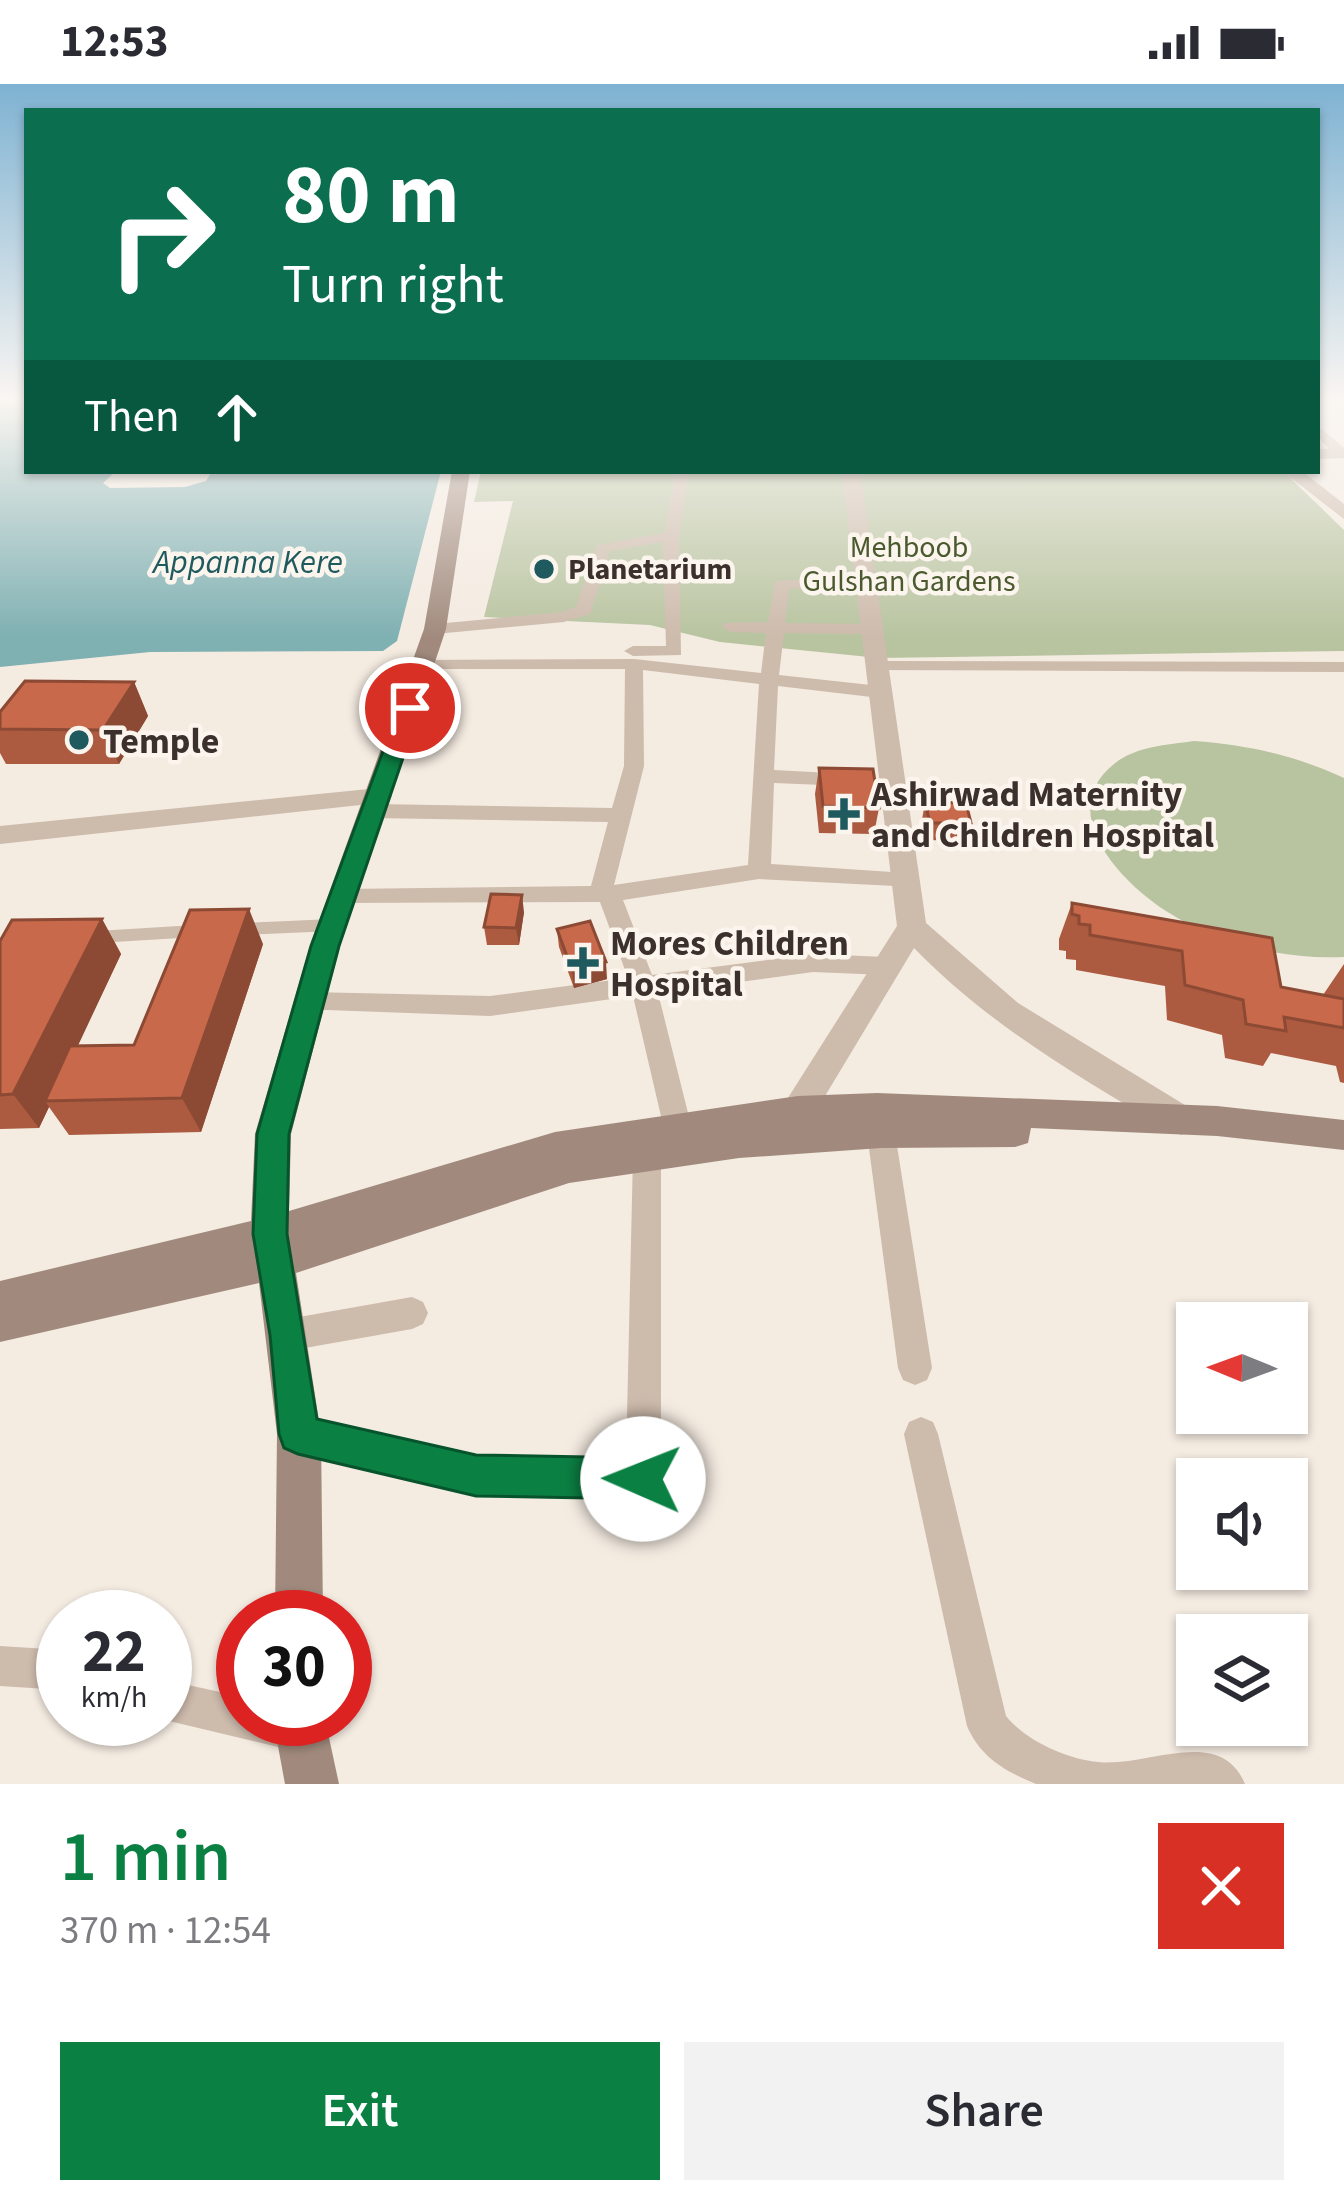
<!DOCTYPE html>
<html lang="en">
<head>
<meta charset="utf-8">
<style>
	:root { --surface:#fff; --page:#f2f2f3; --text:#2b2b33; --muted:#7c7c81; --accent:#0b8043 }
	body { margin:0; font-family:"Source Sans 3",sans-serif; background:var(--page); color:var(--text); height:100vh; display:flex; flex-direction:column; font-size:45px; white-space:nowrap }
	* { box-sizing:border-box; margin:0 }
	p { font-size:39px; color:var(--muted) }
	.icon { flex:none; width:66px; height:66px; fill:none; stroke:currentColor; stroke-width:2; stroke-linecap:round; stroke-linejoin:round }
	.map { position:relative; height:1700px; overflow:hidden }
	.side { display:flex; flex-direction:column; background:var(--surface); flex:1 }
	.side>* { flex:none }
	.banner { position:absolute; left:24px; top:24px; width:1296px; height:366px; border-radius:0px; box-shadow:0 3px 9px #0004; background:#0b6e4f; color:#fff; overflow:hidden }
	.needle { width:78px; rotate:271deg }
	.buttons { position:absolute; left:1176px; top:1218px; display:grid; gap:24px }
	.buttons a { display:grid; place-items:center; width:132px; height:132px; border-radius:0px; background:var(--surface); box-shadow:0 3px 9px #0004; font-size:60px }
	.speed { position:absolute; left:36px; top:1506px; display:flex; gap:24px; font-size:60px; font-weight:700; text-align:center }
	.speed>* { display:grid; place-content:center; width:156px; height:156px; border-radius:50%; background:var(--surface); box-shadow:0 3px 9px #0004; line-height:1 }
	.speed small { font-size:30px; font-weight:400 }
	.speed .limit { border:18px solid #d22; background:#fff; color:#111 }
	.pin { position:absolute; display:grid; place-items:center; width:102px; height:102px; color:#fff; margin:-51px; border:6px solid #fff; border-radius:50%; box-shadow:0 3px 12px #0007 }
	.me { position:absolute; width:132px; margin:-66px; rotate:271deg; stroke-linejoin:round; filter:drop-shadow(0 0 9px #0008) }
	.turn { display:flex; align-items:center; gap:42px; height:252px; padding:0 60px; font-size:54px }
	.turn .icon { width:156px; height:156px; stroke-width:2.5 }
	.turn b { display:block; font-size:84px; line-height:102px }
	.then { display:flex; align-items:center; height:114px; padding:0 60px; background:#0003; gap:24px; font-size:45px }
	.round { display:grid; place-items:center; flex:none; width:126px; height:126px; border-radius:0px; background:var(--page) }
	.headline { display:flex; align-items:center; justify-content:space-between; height:204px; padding:0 60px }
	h1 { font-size:72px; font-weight:600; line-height:90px; color:var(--accent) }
	.action { display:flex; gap:24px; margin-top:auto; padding:24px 60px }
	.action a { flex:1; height:138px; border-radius:0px; background:var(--accent); color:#fff; font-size:48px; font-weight:600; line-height:138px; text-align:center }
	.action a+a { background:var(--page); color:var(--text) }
	.status { display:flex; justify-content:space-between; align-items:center; height:84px; padding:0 60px; background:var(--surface); direction:ltr }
	.status svg { height:33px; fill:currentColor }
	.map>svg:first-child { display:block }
	.green { fill:#b8c4a0 }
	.water { fill:#7fb0b2 }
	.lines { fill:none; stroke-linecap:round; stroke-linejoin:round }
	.service { stroke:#cdbbac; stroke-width:12 }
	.minor { fill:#cdbbac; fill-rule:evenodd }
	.tertiary { fill:#cdbbac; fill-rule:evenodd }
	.secondary { fill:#a18a7d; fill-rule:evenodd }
	.wall { fill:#ac5a40 }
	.shaded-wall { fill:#8c4a34 }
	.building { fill:#c8694b; stroke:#8c4a34; stroke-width:3 }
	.route { fill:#0b8043; stroke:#07532c; stroke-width:3 }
	.poi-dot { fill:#1f5a5e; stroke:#fbf5ee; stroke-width:4.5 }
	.labels { text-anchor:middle; stroke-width:9; stroke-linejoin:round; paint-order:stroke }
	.far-park-label { font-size:30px; fill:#4a5a2e; stroke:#fbf5ee }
	.far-poi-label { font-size:30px; font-weight:bold; fill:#3b302b; stroke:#fbf5ee; text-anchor:start }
	.far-water-label { font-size:33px; font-style:italic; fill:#1f5a5e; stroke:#fbf5ee }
	.poi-label { font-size:36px; font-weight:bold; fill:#3b302b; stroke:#fbf5ee; text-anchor:start }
</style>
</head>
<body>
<div class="status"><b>12:53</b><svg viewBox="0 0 49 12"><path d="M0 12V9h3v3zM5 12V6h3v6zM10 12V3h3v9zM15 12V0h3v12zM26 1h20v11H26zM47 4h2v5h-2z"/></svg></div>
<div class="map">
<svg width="1344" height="1700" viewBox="0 0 1344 1700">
	<rect width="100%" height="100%" fill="#f4ebe1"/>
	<g class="green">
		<path d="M481 387H1283L1344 446V567L879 574 720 558 650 541 484 533 513 417 474 418Z"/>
		<path d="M1194 657C1248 661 1294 671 1344 694V873C1284 876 1217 860 1166 827 1121 798 1054 728 1114 680 1136 662 1167 661 1194 657Z"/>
	</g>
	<path class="water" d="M0 316H27V387H116L103 399 110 404 185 403 206 397 212 387H441L397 557 383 567 150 568 0 583Z"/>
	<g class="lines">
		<g class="service">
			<path d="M240 845 333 841"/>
			<path d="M97 853 196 847"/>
		</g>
		<g class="minor">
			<path d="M1317 341 1344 364V372H1336L1317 352Z"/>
			<path d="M675 387H689L679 453 681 571 633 572 624 567 633 562H666L663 458 610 467 590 530 564 538 435 550 426 545 435 540 562 528 576 523 597 461 665 449Z"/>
			<path d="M865 492 873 497 871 500 789 505 785 539 871 540 880 545 871 550 784 549 779 591 880 602 889 608 880 614 778 602 774 686 849 690 859 696 849 702 774 699 771 780 907 789 915 791 918 797 915 803 759 795 623 816 652 891 813 870 886 873 895 876 898 882 895 888 886 891 813 888 658 909 692 1045 688 1053 678 1057 668 1053 664 1045 633 912 490 932 300 925 296 918 300 911 309 908 490 912 628 894 600 818 335 819 331 813 343 805 591 802 608 738 374 734 363 727 374 720 612 724 624 682 625 585H425L416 580 419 576 634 575 761 589 766 549 731 548 722 543 725 539 768 538 775 497ZM643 586 759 600 748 781 614 801 644 682Z"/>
			<path d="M876 577 1344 578V588L870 586 867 582Z"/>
			<path d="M881 1037 891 1040 895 1049 932 1284 927 1296 915 1301 903 1296 898 1284 867 1049 871 1040Z"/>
			<path d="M647 1059 657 1062 661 1071V1395L656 1408 643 1413 476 1410 287 1362 282 1350 287 1338 299 1333 476 1374 626 1377 633 1071 637 1062Z"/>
			<path d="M412 1213 423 1218 428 1229 423 1240 412 1245 288 1267 276 1262 272 1251 276 1240 288 1235Z"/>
			<path d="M921 1333 933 1338 938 1350 1006 1632C1026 1657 1067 1675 1098 1678 1146 1684 1220 1640 1245 1700H1036C1005 1687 981 1674 967 1642L904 1350 909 1338Z"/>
			<path d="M0 1562 63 1566V1606L0 1602Z"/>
			<path d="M165 1596 243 1613V1635H315L320 1647 314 1662 299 1668 165 1636 162 1635H165Z"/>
		</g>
		<g class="tertiary">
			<path d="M1344 364V374L1317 375V365Z"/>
			<path d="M842 387H860L926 839 1018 919 1193 1026 1199 1036 1193 1046 1181 1051 1169 1046C1078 993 988 940 914 864L810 1037 798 1042 786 1037 781 1027 786 1017 897 842Z"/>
			<path d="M1282 387H1302L1344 420V435Z"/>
			<path d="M379 704 392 712 388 718 0 760V742Z"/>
		</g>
		<g class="secondary">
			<path d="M452 387H470L446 545 340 862 291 1050 289 1127 555 1048 798 1012 877 1009 1217 1022 1344 1036V1066L1217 1052 1031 1044 1028 1059 1015 1063 881 1064 739 1074 569 1099 296 1189 321 1350 323 1533H275L277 1350 259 1199 0 1258V1197L251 1137 255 1050 310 862 424 545Z"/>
			<path d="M273 1635H325L339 1700H285Z"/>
		</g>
	</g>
	<g class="wall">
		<path d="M134 598 148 632 119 680H6L0 669V628Z"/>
		<path d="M819 684 879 724 874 750 819 749 815 710Z"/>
		<path d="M925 718 971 739 966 757 926 756 922 736Z"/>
		<path d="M1072 819 1281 903 1323 911 1344 880V999L1340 998 1336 982 1271 969 1263 982 1225 974 1222 951 1167 936 1165 902 1076 886V876L1066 875V867L1059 866V855Z"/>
		<path d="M524 828 519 861H487L484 843Z"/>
		<path d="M102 835 121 870 77 962 134 961 263 860 201 1048 69 1051 49 1023 39 1044 0 1045V857Z"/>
		<path d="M557 845 607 895 574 904 559 863Z"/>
	</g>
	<g class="shaded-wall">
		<path d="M134 598 148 632 119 680 103 646Z"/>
		<path d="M522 811 524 828 519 861 516 844Z"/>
		<path d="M249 825 263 860 201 1048 182 1014Z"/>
		<path d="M102 835 121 870 52 1017H45L49 1023 39 1044 13 1010Z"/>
		<path d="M606 878 607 895 574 904 572 886Z"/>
	</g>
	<g class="building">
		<path d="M25 597 134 598 103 646 0 645V628Z"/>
		<path d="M819 684 873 685 879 724 823 722Z"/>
		<path d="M925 718 966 719 971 739H930Z"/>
		<path d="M491 810 522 811 516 844 484 843Z"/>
		<path d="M1072 819 1272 854 1281 903 1344 915V944L1284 933 1286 947 1246 940 1243 916 1185 901 1182 867 1090 851V841L1079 840V832L1072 830Z"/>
		<path d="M249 825 182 1014 45 1017 70 962 134 961 190 826Z"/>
		<path d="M102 835 13 1010 0 1011V857L12 836Z"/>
		<path d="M590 837 606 878 572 886 557 845Z"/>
	</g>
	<linearGradient id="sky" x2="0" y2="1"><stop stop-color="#7eb2d2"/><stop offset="0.57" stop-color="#faf6f2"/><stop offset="1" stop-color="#faf6f2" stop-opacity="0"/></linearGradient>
	<rect width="1344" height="554" fill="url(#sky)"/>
	<path class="route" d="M410 618 420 624 339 862 289 1050 287 1150 317 1335 476 1371 643 1374 657 1380 663 1395 657 1409 643 1415 476 1412 298 1370 284 1364 279 1350 270 1251 253 1150 257 1050 311 862 399 624Z"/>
	<g class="poi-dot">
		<circle cx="544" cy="485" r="12"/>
		<circle cx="79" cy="656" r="12"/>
		<path d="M838 712h12v12h12v12h-12v12h-12v-12h-12v-12h12z"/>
		<path d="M577 861h12v12h12v12h-12v12h-12v-12h-12v-12h12z"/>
	</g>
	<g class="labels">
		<g class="far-park-label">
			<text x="909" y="473">Mehboob<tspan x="909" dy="34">Gulshan Gardens</tspan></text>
		</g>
		<g class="far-poi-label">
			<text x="568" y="495">Planetarium</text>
		</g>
		<g class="far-water-label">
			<text x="248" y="489">Appanna Kere</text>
		</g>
		<g class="poi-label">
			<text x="103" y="669">Temple</text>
			<text x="871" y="722">Ashirwad Maternity<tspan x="871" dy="41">and Children Hospital</tspan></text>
			<text x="610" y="871">Mores Children<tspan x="610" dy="41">Hospital</tspan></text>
		</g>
	</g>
</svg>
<div class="buttons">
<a><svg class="needle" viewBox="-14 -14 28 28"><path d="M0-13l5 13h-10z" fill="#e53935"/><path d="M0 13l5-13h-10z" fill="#7c7c81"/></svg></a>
<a><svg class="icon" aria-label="sound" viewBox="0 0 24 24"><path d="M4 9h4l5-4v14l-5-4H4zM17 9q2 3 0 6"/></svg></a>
<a><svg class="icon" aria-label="layers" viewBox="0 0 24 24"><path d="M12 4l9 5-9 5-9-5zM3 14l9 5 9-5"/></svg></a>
</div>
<div class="speed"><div>22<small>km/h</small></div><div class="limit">30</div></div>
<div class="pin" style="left:410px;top:624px;background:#d93025"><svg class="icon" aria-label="arrive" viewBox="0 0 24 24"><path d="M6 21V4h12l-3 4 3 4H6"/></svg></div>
<svg class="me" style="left:643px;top:1395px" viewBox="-20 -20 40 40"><circle r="19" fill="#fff"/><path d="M0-13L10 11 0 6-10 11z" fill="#0b8043"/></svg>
<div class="banner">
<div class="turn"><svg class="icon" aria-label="right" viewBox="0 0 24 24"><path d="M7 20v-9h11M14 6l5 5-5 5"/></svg><div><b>80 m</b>Turn right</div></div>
<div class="then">Then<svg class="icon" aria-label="ahead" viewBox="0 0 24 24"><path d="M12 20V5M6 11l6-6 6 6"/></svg></div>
</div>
</div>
<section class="side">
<div class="headline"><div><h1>1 min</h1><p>370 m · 12:54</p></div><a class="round" style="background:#d93025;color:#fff"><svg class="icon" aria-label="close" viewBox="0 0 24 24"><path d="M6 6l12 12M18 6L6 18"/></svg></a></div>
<div class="action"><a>Exit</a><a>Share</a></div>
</section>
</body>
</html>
